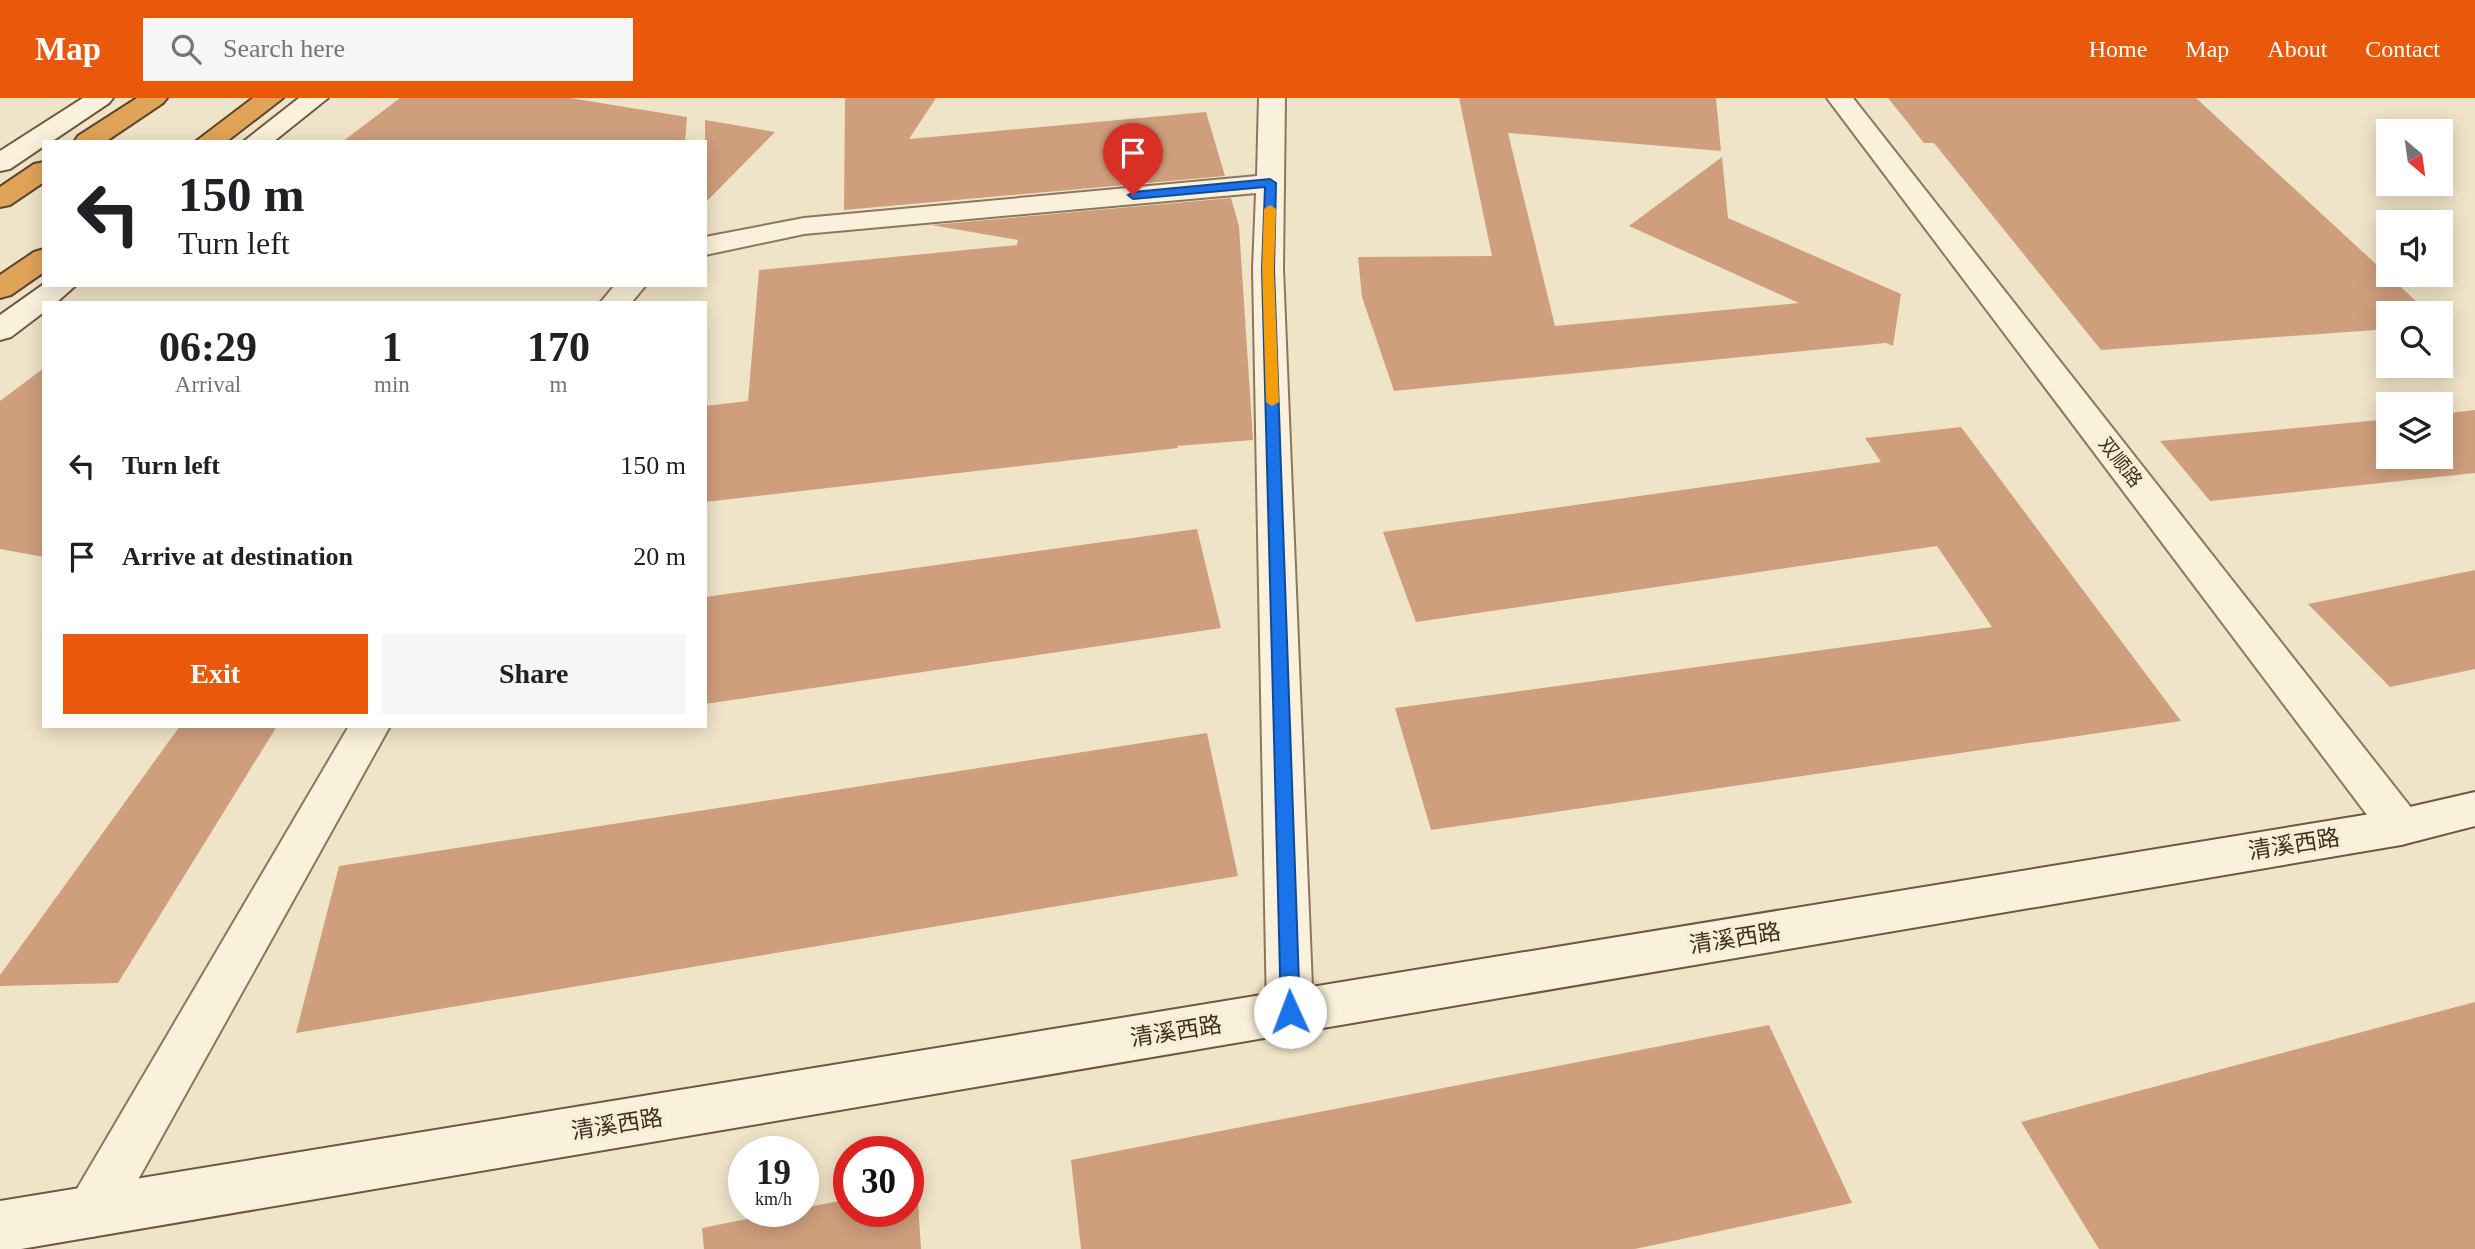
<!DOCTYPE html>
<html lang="en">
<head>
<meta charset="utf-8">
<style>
	:root { --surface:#fff; --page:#f6f6f6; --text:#202124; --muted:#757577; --accent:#ea580c }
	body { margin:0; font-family:"Times New Roman","Noto Sans SC",serif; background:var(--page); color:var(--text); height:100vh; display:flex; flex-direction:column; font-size:26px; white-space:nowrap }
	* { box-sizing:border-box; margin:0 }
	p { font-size:23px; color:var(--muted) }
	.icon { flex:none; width:38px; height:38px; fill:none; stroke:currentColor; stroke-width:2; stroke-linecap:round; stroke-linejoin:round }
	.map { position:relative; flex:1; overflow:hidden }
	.panel { position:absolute; left:42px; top:203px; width:665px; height:427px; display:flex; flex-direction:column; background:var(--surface); border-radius:0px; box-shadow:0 4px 18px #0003 }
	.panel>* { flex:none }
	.hud { position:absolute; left:42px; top:42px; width:665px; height:147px; border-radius:0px; box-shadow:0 4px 18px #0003; background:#fff; color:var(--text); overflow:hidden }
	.needle { width:46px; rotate:151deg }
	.controls { position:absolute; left:2376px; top:21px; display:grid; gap:14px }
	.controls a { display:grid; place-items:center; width:77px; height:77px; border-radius:0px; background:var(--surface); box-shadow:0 4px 18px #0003; font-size:35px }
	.speed { position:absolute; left:728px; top:1038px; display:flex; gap:14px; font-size:35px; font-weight:700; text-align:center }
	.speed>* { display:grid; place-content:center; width:91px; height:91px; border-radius:50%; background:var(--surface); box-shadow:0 4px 18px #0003; line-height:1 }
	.speed small { font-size:18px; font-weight:400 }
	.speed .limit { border:10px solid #d22; background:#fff; color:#111 }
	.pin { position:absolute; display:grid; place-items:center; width:60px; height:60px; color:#fff; margin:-72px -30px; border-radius:50% 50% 50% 0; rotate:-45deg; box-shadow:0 0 7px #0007 }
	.pin .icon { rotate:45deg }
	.me { position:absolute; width:77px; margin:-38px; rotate:358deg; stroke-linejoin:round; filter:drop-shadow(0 0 5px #0008) }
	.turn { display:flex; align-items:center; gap:24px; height:147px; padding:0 21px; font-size:32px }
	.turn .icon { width:91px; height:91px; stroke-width:2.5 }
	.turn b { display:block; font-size:49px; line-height:60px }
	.eta { display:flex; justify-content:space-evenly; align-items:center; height:119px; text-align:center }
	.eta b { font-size:42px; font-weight:600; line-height:49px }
	.primary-button { display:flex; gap:14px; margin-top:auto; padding:14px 21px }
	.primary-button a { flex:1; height:80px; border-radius:0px; background:var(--accent); color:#fff; font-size:28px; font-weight:600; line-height:80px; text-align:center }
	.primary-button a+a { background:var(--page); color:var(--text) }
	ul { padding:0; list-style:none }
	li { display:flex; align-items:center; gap:21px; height:91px; padding:0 21px }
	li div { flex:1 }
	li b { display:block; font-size:26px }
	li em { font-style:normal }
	header { display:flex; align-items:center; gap:42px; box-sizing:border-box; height:98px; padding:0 35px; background:var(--accent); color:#fff }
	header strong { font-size:33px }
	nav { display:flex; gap:38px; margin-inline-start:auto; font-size:24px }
	.search { width:490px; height:63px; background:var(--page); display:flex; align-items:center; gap:18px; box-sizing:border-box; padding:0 24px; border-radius:0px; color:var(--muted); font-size:26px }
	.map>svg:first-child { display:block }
	.building { fill:#cf9f7d }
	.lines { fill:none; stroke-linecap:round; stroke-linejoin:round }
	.street-casing { stroke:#8d765c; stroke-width:4 }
	.secondary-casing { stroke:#6f573f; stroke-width:4 }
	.highway-casing { stroke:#5b4430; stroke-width:4 }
	.street { fill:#faf1dc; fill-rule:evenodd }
	.secondary { fill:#faf1dc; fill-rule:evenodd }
	.highway { fill:#e0a458; fill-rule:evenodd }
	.route { fill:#1a73e8; stroke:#114b97; stroke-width:2 }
	.slow { fill:#f59e0b }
	.labels { text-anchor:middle; stroke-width:7; stroke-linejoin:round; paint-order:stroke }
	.street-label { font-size:19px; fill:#3d2e20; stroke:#f7eed8 }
	.near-street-label { font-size:23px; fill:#3d2e20; stroke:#f7eed8 }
</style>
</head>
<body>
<header>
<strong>Map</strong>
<div class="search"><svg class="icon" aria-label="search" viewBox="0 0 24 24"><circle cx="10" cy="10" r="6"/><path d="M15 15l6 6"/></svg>Search here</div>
<nav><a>Home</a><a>Map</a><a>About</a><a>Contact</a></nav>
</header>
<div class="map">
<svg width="2475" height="1151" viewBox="0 0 2475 1151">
	<rect width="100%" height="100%" fill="#f0e4c8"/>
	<g class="building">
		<path d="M400 0H570L687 19 685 44H342Z"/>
		<path d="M845 0H936L909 41 1206 14 1225 78 844 112Z"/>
		<path d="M1459 0H1716L1721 53 1508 35 1555 228 1799 205 1629 128 1722 59 1728 120 1901 196 1893 248 1886 245 1394 293 1362 199 1358 159 1492 158Z"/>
		<path d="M1888 0H2196L2429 215H2389V231L2101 252 1934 45H1924Z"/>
		<path d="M705 22 775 34 705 105Z"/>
		<path d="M1231 100 1239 128 1253 342 1177 348 1178 350 705 404V308L748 303 759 172 1017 147 1018 142 931 127Z"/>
		<path d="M44 270V459L0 451V303Z"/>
		<path d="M2475 312V375L2210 403 2160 343 2389 321V359H2441V316Z"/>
		<path d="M1961 329 2181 623 1431 732 1395 610 1992 529 1937 448 1416 524 1383 434 1881 364 1865 340Z"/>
		<path d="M1197 431 1221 530 705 606V499Z"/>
		<path d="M2475 472V571L2390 589 2308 506Z"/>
		<path d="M180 628H277L118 885 0 888V877Z"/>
		<path d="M1207 635 1238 778 296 935 339 768Z"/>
		<path d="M2475 904V1151H2099L2021 1024Z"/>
		<path d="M1769 927 1852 1105 1635 1151H1081L1071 1062Z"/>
		<path d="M917 1087 921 1151H704L702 1130 787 1113H803V1110L849 1101V1113H908V1089Z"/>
	</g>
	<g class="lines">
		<defs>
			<g id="street">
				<path d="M1259 0H1285L1283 171 1313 914 1306 929 1290 936 1274 929 1267 914 1253 171 1256 95 804 136 705 157V139L804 120 1257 78Z"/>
				<path d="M1827 0H1853L2416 716 2422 729 2416 742 2401 747 2386 742Z"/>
				<path d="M615 187H646L631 205H600Z"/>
				<path d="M349 628H390L110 1132 92 1139 74 1132 67 1114 74 1096Z"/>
			</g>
			<g id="secondary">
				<path d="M83 0H113L109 5 51 44H44V48L10 71 0 73V53Z"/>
				<path d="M299 0H328L273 44H243Z"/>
				<path d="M44 186 76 187 56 205H44V214L11 239 0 242V217Z"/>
				<path d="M2475 694V728L2401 747 21 1151H0V1103L2401 711Z"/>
			</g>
			<g id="highway">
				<path d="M137 0H167L163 5 105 44H74L78 38Z"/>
				<path d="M253 0H283L226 44H195Z"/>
				<path d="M44 64V84L10 107 0 109V89L34 66Z"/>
				<path d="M44 151V174L11 197 0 200V177L34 154Z"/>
			</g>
		</defs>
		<use href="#street" class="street-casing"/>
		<use href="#secondary" class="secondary-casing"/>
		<use href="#highway" class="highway-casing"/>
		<use href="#street" class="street"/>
		<use href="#secondary" class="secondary"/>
		<use href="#highway" class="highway"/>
	</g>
	<path class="route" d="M1270 81 1276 85 1274 171 1300 914 1297 920 1290 923 1283 920 1281 914 1262 171 1265 89 1133 101 1128 97 1133 94Z"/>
	<path class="slow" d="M1270 107 1276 111 1274 171 1279 304 1272 308 1266 304 1262 171 1264 111Z"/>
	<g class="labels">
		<g class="street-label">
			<text transform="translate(2121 364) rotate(52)" y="7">双顺路</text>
		</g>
		<g class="near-street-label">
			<text transform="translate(2294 746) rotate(-9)" y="8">清溪西路</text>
			<text transform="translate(1735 840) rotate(-9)" y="8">清溪西路</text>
			<text transform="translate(1176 933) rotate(-9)" y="8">清溪西路</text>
			<text transform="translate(617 1026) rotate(-9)" y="8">清溪西路</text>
		</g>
	</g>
</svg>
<div class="controls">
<a><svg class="needle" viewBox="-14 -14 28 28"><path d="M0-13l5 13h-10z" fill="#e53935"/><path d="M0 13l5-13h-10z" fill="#757577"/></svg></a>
<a><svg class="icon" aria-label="sound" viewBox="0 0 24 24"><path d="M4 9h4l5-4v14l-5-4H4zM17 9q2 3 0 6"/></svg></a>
<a><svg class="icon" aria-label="search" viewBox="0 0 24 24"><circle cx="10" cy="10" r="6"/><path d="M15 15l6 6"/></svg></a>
<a><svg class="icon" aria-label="layers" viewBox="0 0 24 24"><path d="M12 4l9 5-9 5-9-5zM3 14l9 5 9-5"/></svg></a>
</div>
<div class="speed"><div>19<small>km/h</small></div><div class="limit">30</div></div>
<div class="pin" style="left:1133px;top:97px;background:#d93025"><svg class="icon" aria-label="arrive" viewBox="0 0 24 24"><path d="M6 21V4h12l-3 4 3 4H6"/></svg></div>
<svg class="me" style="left:1290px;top:914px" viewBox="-20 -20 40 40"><circle r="19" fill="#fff"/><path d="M0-13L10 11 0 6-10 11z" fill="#1a73e8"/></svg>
<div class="hud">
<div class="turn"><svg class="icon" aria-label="left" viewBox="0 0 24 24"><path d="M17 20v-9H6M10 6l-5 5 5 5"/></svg><div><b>150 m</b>Turn left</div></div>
</div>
<section class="panel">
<div class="eta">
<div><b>06:29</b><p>Arrival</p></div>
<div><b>1</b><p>min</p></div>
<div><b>170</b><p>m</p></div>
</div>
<ul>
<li><svg class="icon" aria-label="left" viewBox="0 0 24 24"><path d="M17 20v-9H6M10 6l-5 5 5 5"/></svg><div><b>Turn left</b></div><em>150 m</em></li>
<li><svg class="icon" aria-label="arrive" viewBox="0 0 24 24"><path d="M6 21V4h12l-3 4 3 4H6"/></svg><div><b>Arrive at destination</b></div><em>20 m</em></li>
</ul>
<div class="primary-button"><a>Exit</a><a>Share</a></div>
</section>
</div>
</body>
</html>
